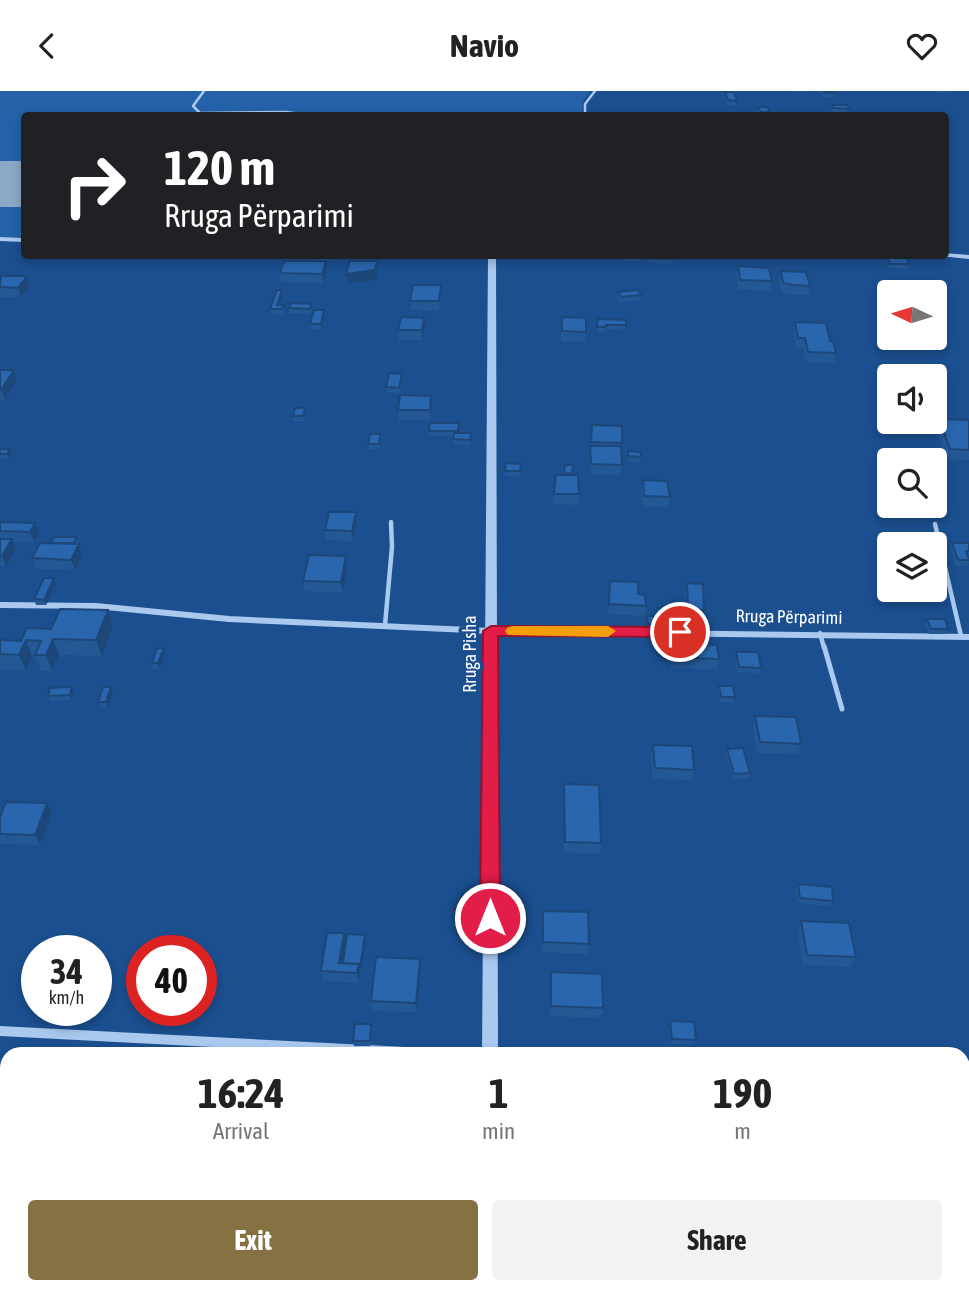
<!DOCTYPE html>
<html lang="en">
<head>
<meta charset="utf-8">
<style>
	:root { --surface:#fff; --page:#f2f2f2; --text:#222; --muted:#767676; --accent:#857141 }
	body { margin:0; font-family:"Asap Condensed",sans-serif; background:var(--page); color:var(--text); height:100vh; display:flex; flex-direction:column; font-size:26px; white-space:nowrap }
	* { box-sizing:border-box; margin:0 }
	p { font-size:23px; color:var(--muted) }
	.icon { flex:none; width:38px; height:38px; fill:none; stroke:currentColor; stroke-width:2; stroke-linecap:round; stroke-linejoin:round }
	.map { position:relative; flex:1; overflow:hidden }
	.panel { position:absolute; left:0px; top:956px; width:970px; height:247px; display:flex; flex-direction:column; background:var(--surface); border-radius:21px 21px 0 0; box-shadow:0 4px 10px #0003 }
	.panel>* { flex:none }
	.banner { position:absolute; left:21px; top:21px; width:928px; height:147px; border-radius:7px; box-shadow:0 4px 10px #0003; background:#202124; color:#fff; overflow:hidden }
	.needle { width:46px; rotate:274deg }
	.tools { position:absolute; left:877px; top:189px; display:grid; gap:14px }
	.tools a { display:grid; place-items:center; width:70px; height:70px; border-radius:7px; background:var(--surface); box-shadow:0 4px 10px #0003; font-size:35px }
	.speed { position:absolute; left:21px; top:844px; display:flex; gap:14px; font-size:35px; font-weight:700; text-align:center }
	.speed>* { display:grid; place-content:center; width:91px; height:91px; border-radius:50%; background:var(--surface); box-shadow:0 4px 10px #0003; line-height:1 }
	.speed small { font-size:18px; font-weight:400 }
	.speed .limit { border:10px solid #d22; background:#fff; color:#111 }
	.pin { position:absolute; display:grid; place-items:center; width:60px; height:60px; color:#fff; margin:-30px; border:4px solid #fff; border-radius:50%; box-shadow:0 2px 7px #0007 }
	.me { position:absolute; width:77px; margin:-38px; rotate:0deg; stroke-linejoin:round; filter:drop-shadow(0 0 5px #0008) }
	.turn { display:flex; align-items:center; gap:24px; height:147px; padding:0 28px; font-size:32px }
	.turn .icon { width:91px; height:91px; stroke-width:2.5 }
	.turn b { display:block; font-size:49px; line-height:60px }
	.eta { display:flex; justify-content:space-evenly; align-items:center; height:119px; text-align:center }
	.eta b { font-size:42px; font-weight:700; line-height:49px }
	.cta { display:flex; gap:14px; margin-top:auto; padding:14px 28px }
	.cta a { flex:1; height:80px; border-radius:7px; background:var(--accent); color:#fff; font-size:28px; font-weight:700; line-height:80px; text-align:center }
	.cta a+a { background:var(--page); color:var(--text) }
	header { display:flex; justify-content:space-between; align-items:center; height:91px; padding:0 28px; background:var(--surface); font-size:32px; font-weight:700 }
	.map>svg:first-child { display:block }
	.green { fill:#2461a8 }
	.lines { fill:none; stroke-linecap:round; stroke-linejoin:round }
	.runway { fill:#8da7c7; fill-rule:evenodd }
	.service-far2 { stroke:#a9c9ee; stroke-width:2.5 }
	.service-far1 { stroke:#a9c9ee; stroke-width:4.5 }
	.service { stroke:#a9c9ee; stroke-width:5 }
	.minor-far1 { stroke:#a9c9ee; stroke-width:6 }
	.minor { stroke:#a9c9ee; stroke-width:10 }
	.tertiary { fill:#a9c9ee; fill-rule:evenodd }
	.wall { fill:#245895 }
	.shaded-wall { fill:#1d4779 }
	.building { fill:#2a66ad; stroke:#1d4779; stroke-width:2 }
	.route { fill:#e11d48; stroke:#92132f; stroke-width:2 }
	.slow { fill:#f59e0b }
	.labels { text-anchor:middle; stroke-width:7; stroke-linejoin:round; paint-order:stroke }
	.street-label { font-size:18px; fill:#fff; stroke:#1b4f8f }
</style>
</head>
<body>
<header><svg class="icon" aria-label="back" viewBox="0 0 24 24"><path d="M15 5l-7 7 7 7"/></svg>Navio<svg class="icon" aria-label="heart" viewBox="0 0 24 24"><path d="M12 20l-8-8c-3-5 5-10 8-4 3-6 11-1 8 4z"/></svg></header>
<div class="map">
<svg width="969" height="1201" viewBox="0 0 969 1201">
	<rect width="100%" height="100%" fill="#1b4f8f"/>
	<path class="green" d="M0 0H590L583 10 582 24H24V147L0 146Z"/>
	<g class="lines">
		<rect class="runway" x="0" y="70" width="24" height="46"/>
		<g class="service-far2">
			<path d="M204 0 193 15 200 22 286 21 309 24"/>
			<path d="M585 24V13L595 0"/>
		</g>
		<g class="service-far1">
			<path d="M935 433 961 545"/>
			<path d="M385 534 392 456 391 431"/>
			<path d="M820 542 824 557"/>
		</g>
		<path class="service" d="M824 555 842 618"/>
		<path class="minor-far1" d="M0 514 96 515 229 528 491 540 969 546"/>
		<g class="minor">
			<path d="M0 940 425 962"/>
			<path d="M962 976 969 977"/>
		</g>
		<g class="tertiary">
			<path d="M0 146 24 147V151L0 150Z"/>
			<path d="M945 162 969 164V168L930 164H945Z"/>
			<path d="M488 164H496L498 962H482Z"/>
			<path d="M464 1195H482L481 1201H463Z"/>
		</g>
	</g>
	<g class="wall">
		<path d="M787 0H807V1Z"/>
		<path d="M820 0H835L836 2 835 6H823Z"/>
		<path d="M934 0H950V2H936Z"/>
		<path d="M725 1 737 10 736 14H727L724 5Z"/>
		<path d="M832 14 849 18 848 22 832 21 831 18Z"/>
		<path d="M757 16 770 21V24H759L756 20Z"/>
		<path d="M292 164H334L333 169 292 168Z"/>
		<path d="M624 164H639V171L624 170Z"/>
		<path d="M674 164 673 173 648 172V166Z"/>
		<path d="M887 166 909 173 908 178 889 177 886 171Z"/>
		<path d="M738 175 772 190 770 200 738 198 736 185Z"/>
		<path d="M327 180 323 192 281 191 280 182Z"/>
		<path d="M781 180 810 195 808 204H791L782 202 779 190Z"/>
		<path d="M0 186 29 195 21 206H0Z"/>
		<path d="M282 199 283 204 279 214 284 219 283 223H271L270 218Z"/>
		<path d="M618 201 641 204V209L620 211 617 205Z"/>
		<path d="M441 204 439 220 411 219 410 210Z"/>
		<path d="M289 217 312 218 310 223 289 222Z"/>
		<path d="M324 219 325 224 321 238H311L310 233Z"/>
		<path d="M562 226 586 241V251L561 250Z"/>
		<path d="M598 228 626 229 625 239 605 238V241H597Z"/>
		<path d="M795 231 830 250 836 262 834 272 806 271 803 257H796L793 241Z"/>
		<path d="M425 236 422 249H399L398 239Z"/>
		<path d="M0 279H14L17 289 5 309H0Z"/>
		<path d="M402 283 400 302 387 301 386 296Z"/>
		<path d="M431 305 432 315 430 329H399L398 319Z"/>
		<path d="M305 317V322L303 330H294L293 325Z"/>
		<path d="M939 328 969 329V369L946 368 936 338Z"/>
		<path d="M459 332V342H471L470 354 453 353 454 345H429V340Z"/>
		<path d="M592 334 622 352 621 384 590 383 589 365Z"/>
		<path d="M381 348 379 358H369L368 353Z"/>
		<path d="M0 358H10L12 363 9 368H0Z"/>
		<path d="M628 360 641 361 640 371H628Z"/>
		<path d="M506 372 521 373 520 386 505 385Z"/>
		<path d="M565 374H573L572 384 579 403 578 414 553 413 554 403 564 384Z"/>
		<path d="M643 389 670 406 668 416H643L641 400Z"/>
		<path d="M356 421 357 432 353 450 326 449 325 439Z"/>
		<path d="M0 431 39 442 34 451H13L16 458 6 476 0 475Z"/>
		<path d="M77 446 82 463 75 479 36 478 32 467 51 452Z"/>
		<path d="M952 452H969V465H968L969 471 968 475H956L950 457Z"/>
		<path d="M346 465 347 476 343 502 305 500 303 490Z"/>
		<path d="M934 471 941 490 937 500 915 499H934Z"/>
		<path d="M54 487 56 493 46 514H36L34 508Z"/>
		<path d="M610 490 638 503 646 515 644 525 608 523Z"/>
		<path d="M687 492 704 519 703 529 686 528 685 502Z"/>
		<path d="M108 519 113 535 102 565 59 564 52 580H41L35 565H32L26 579H0V549L21 550Z"/>
		<path d="M647 525 665 533V539L647 538Z"/>
		<path d="M927 528 948 538 946 543H929L925 533Z"/>
		<path d="M671 552 719 568 717 578 670 577 669 563Z"/>
		<path d="M736 561 761 577 760 582 737 581 735 566Z"/>
		<path d="M165 562 160 578H153L152 572Z"/>
		<path d="M719 595 735 606 733 612 720 611 718 600Z"/>
		<path d="M72 596 74 601 72 609 50 610 48 605Z"/>
		<path d="M113 601 108 617 100 616 98 611Z"/>
		<path d="M755 625 801 653 798 663 757 662 753 635Z"/>
		<path d="M653 654 694 679 692 689 653 688 651 664Z"/>
		<path d="M727 658 750 682 749 687 733 688 726 663Z"/>
		<path d="M564 693 601 752 600 763 564 761Z"/>
		<path d="M52 722 40 754 0 753V726Z"/>
		<path d="M798 793 833 810 831 815 798 812 796 798Z"/>
		<path d="M543 820 589 853 587 863 542 861Z"/>
		<path d="M801 830 856 866 851 876 803 874 798 840Z"/>
		<path d="M344 842 346 852 365 844 366 849 359 892 323 890 321 880Z"/>
		<path d="M421 878 417 921 372 920 371 910Z"/>
		<path d="M551 881 603 917 602 927 550 925Z"/>
		<path d="M670 930 696 949 694 953H671L669 935Z"/>
		<path d="M372 938 370 955H354L353 950Z"/>
		<path d="M962 1104 969 1105V1137L968 1139 962 1138Z"/>
	</g>
	<g class="shaded-wall">
		<path d="M326 170 327 180 323 192 322 183Z"/>
		<path d="M377 170 378 180 376 189 347 192 346 183Z"/>
		<path d="M27 185 29 195 21 206 18 197Z"/>
		<path d="M282 199 283 204 277 219V214Z"/>
		<path d="M324 219 325 224 321 238V233Z"/>
		<path d="M424 227 425 236 422 249V239Z"/>
		<path d="M14 279 17 289 5 309 1 299Z"/>
		<path d="M431 305 432 315 430 329V319Z"/>
		<path d="M10 358 12 363 9 368 7 363Z"/>
		<path d="M356 421 357 432 353 450 352 440Z"/>
		<path d="M35 432 39 442 34 451 30 441Z"/>
		<path d="M12 448 16 458 6 476 2 465Z"/>
		<path d="M79 453 82 463 75 479 71 469Z"/>
		<path d="M346 465 347 476 343 502 341 491Z"/>
		<path d="M54 487 56 493 46 514 44 509Z"/>
		<path d="M108 519 113 535 102 565 96 549Z"/>
		<path d="M53 548 59 564 52 580 46 564Z"/>
		<path d="M26 549 32 565 26 579 19 564Z"/>
		<path d="M164 557 165 562 160 578 158 572Z"/>
		<path d="M72 596 74 601 72 609 70 604Z"/>
		<path d="M111 596 113 601 108 617 106 611Z"/>
		<path d="M47 712 52 722 40 754 35 744Z"/>
		<path d="M344 842 346 852 341 882 339 872Z"/>
		<path d="M365 844 366 849 361 881 360 876Z"/>
		<path d="M420 868 421 878 417 921 416 912Z"/>
		<path d="M359 873 360 883 359 892 357 882Z"/>
	</g>
	<g class="building">
		<path d="M823 0H835L836 2H824Z"/>
		<path d="M725 1H734L737 10 728 9Z"/>
		<path d="M832 14H847L849 18 833 17Z"/>
		<path d="M757 16H767L770 21H761Z"/>
		<path d="M624 164H639V166L624 165Z"/>
		<path d="M648 164H674V168L648 167Z"/>
		<path d="M887 166H906L909 173H890Z"/>
		<path d="M284 170H326L322 183 280 182Z"/>
		<path d="M350 170H377L375 179 346 183Z"/>
		<path d="M738 175 769 177 772 190 740 189Z"/>
		<path d="M781 180 806 181 810 195 793 194 783 192Z"/>
		<path d="M1 185H27L18 197 0 196Z"/>
		<path d="M413 194H441L439 210H410Z"/>
		<path d="M277 199H282L277 214H284L282 218H270Z"/>
		<path d="M638 199 641 204 621 206 618 201Z"/>
		<path d="M291 212 311 213 310 218 289 217Z"/>
		<path d="M314 219H324L321 233H310Z"/>
		<path d="M401 226 424 227 422 239H398Z"/>
		<path d="M562 226 586 227V241L562 240Z"/>
		<path d="M598 228 626 229V234H606V236H597Z"/>
		<path d="M795 231 826 232 830 250H833L836 262 808 261 805 247H798Z"/>
		<path d="M0 279H14L1 299H0Z"/>
		<path d="M389 282 402 283 399 297 386 296Z"/>
		<path d="M400 304 431 305 430 319H398Z"/>
		<path d="M295 317H305L303 325H293Z"/>
		<path d="M939 328 969 329V359L950 358Z"/>
		<path d="M430 332H459L458 340H429Z"/>
		<path d="M592 334 622 335V352L591 351Z"/>
		<path d="M454 342H471L470 349 453 348Z"/>
		<path d="M370 343H380L379 353H368Z"/>
		<path d="M590 355H621L622 374 591 373Z"/>
		<path d="M0 358H10L7 363H0Z"/>
		<path d="M628 360 641 361V366L628 365Z"/>
		<path d="M506 372 521 373 520 380H505Z"/>
		<path d="M565 374H573L572 383 564 382Z"/>
		<path d="M556 384H578L579 403H554Z"/>
		<path d="M643 389 667 390 670 406 644 405Z"/>
		<path d="M329 421H356L352 440 325 439Z"/>
		<path d="M0 431 35 432 30 441 0 440Z"/>
		<path d="M54 446H77L74 452H51Z"/>
		<path d="M0 448H12L2 465H0Z"/>
		<path d="M40 452 79 453 71 469 32 467Z"/>
		<path d="M952 452H969V460H966L969 469H958Z"/>
		<path d="M309 464 346 465 341 491 303 490Z"/>
		<path d="M934 471H936L941 490 934 489Z"/>
		<path d="M44 487H54L44 509 34 508Z"/>
		<path d="M610 490 638 491V503L645 504 646 515 609 513Z"/>
		<path d="M687 492 703 493 704 519 688 518Z"/>
		<path d="M60 518 108 519 96 549 53 548 46 564H35L41 550 26 549 19 564 0 563V549L21 550 27 537 51 538Z"/>
		<path d="M647 525H664L665 533H648Z"/>
		<path d="M927 528H945L948 538H931Z"/>
		<path d="M671 552 717 554 719 568 672 566Z"/>
		<path d="M157 557H164L158 572H152Z"/>
		<path d="M736 561H758L761 577 739 576Z"/>
		<path d="M719 595H733L735 606H721Z"/>
		<path d="M72 596 70 604 48 605 50 597Z"/>
		<path d="M103 596H111L106 611H98Z"/>
		<path d="M755 625 796 626 801 653 760 651Z"/>
		<path d="M653 654 692 655 694 679 655 677Z"/>
		<path d="M743 657 750 682 734 683 727 658Z"/>
		<path d="M564 693 599 694 601 752 565 751Z"/>
		<path d="M6 711 47 712 35 744 0 743V726Z"/>
		<path d="M798 793 832 796 833 810 800 807Z"/>
		<path d="M543 820 588 821 589 853 543 851Z"/>
		<path d="M801 830 849 832 856 866 807 864Z"/>
		<path d="M327 842H344L339 872 359 873 357 882 321 880Z"/>
		<path d="M347 843 365 844 360 876H359V873L343 872Z"/>
		<path d="M376 866 420 868 416 912 371 910Z"/>
		<path d="M551 881 602 883 603 917 551 915Z"/>
		<path d="M670 930 694 931 696 949 672 948Z"/>
		<path d="M355 933H371L370 950H353Z"/>
		<path d="M962 1104 969 1105V1130H962Z"/>
	</g>
	<path class="route" d="M491 535 680 536 687 541 680 546 498 545 500 827 497 833 490 836 483 833 480 827 483 540Z"/>
	<path class="slow" d="M513 535H608L616 540 608 546 508 544 505 540 508 536Z"/>
	<g class="labels">
		<g class="street-label">
			<text transform="translate(789 526) rotate(1)" y="6">Rruga Përparimi</text>
			<text transform="translate(470 563) rotate(-90)" y="6">Rruga Pisha</text>
		</g>
	</g>
</svg>
<div class="tools">
<a><svg class="needle" viewBox="-14 -14 28 28"><path d="M0-13l5 13h-10z" fill="#e53935"/><path d="M0 13l5-13h-10z" fill="#767676"/></svg></a>
<a><svg class="icon" aria-label="sound" viewBox="0 0 24 24"><path d="M4 9h4l5-4v14l-5-4H4zM17 9q2 3 0 6"/></svg></a>
<a><svg class="icon" aria-label="search" viewBox="0 0 24 24"><circle cx="10" cy="10" r="6"/><path d="M15 15l6 6"/></svg></a>
<a><svg class="icon" aria-label="layers" viewBox="0 0 24 24"><path d="M12 4l9 5-9 5-9-5zM3 14l9 5 9-5"/></svg></a>
</div>
<div class="speed"><div>34<small>km/h</small></div><div class="limit">40</div></div>
<div class="pin" style="left:680px;top:541px;background:#d93025"><svg class="icon" aria-label="arrive" viewBox="0 0 24 24"><path d="M6 21V4h12l-3 4 3 4H6"/></svg></div>
<svg class="me" style="left:490px;top:827px" viewBox="-20 -20 40 40"><circle r="17" fill="#e11d48" stroke="#fff" stroke-width="3"/><path d="M0-11L8 9 0 5-8 9z" fill="#fff"/></svg>
<div class="banner">
<div class="turn"><svg class="icon" aria-label="right" viewBox="0 0 24 24"><path d="M7 20v-9h11M14 6l5 5-5 5"/></svg><div><b>120 m</b>Rruga Përparimi</div></div>
</div>
<section class="panel">
<div class="eta">
<div><b>16:24</b><p>Arrival</p></div>
<div><b>1</b><p>min</p></div>
<div><b>190</b><p>m</p></div>
</div>
<div class="cta"><a>Exit</a><a>Share</a></div>
</section>
</div>
</body>
</html>
